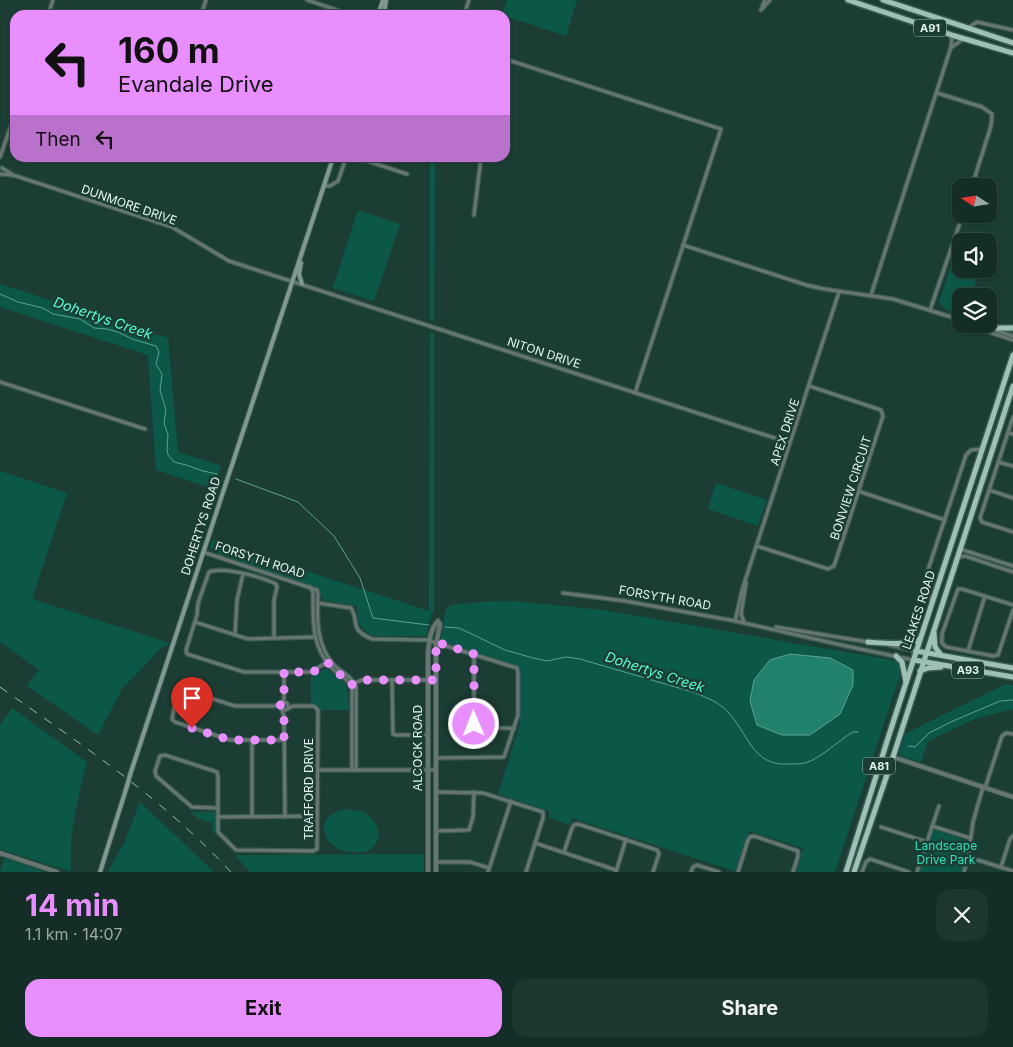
<!DOCTYPE html>
<html lang="en">
<head>
<meta charset="utf-8">
<style>
	:root { --surface:#142e27; --page:#1d362f; --text:#f1f3f6; --muted:#9da8a7; --line:#334a44; --accent:#e98efe }
	body { margin:0; font-family:Inter,sans-serif; background:var(--page); color:var(--text); height:100vh; display:flex; flex-direction:column; font-size:19px; white-space:nowrap }
	* { box-sizing:border-box; margin:0 }
	p { font-size:16px; color:var(--muted) }
	.icon { flex:none; width:28px; height:28px; fill:none; stroke:currentColor; stroke-width:2; stroke-linecap:round; stroke-linejoin:round }
	.map { position:relative; height:872px; overflow:hidden }
	.drawer { display:flex; flex-direction:column; background:var(--surface); flex:1 }
	.drawer>* { flex:none }
	.hud { position:absolute; left:10px; top:10px; width:500px; height:152px; border-radius:15px; box-shadow:0 1px 4px #0004,0 0 0 1px var(--line); background:#e98efe; color:#111; overflow:hidden }
	.needle { width:32px; rotate:282deg }
	.tools { position:absolute; left:952px; top:178px; display:grid; gap:10px }
	.tools a { display:grid; place-items:center; width:45px; height:45px; border-radius:10px; background:var(--surface); box-shadow:0 1px 4px #0004,0 0 0 1px var(--line); font-size:25px }
	.pin { position:absolute; display:grid; place-items:center; width:42px; height:42px; color:#fff; margin:-51px -21px; border-radius:50% 50% 50% 0; rotate:-45deg; box-shadow:0 0 5px #0007 }
	.pin .icon { rotate:45deg }
	.me { position:absolute; width:55px; margin:-28px; rotate:359deg; stroke-linejoin:round; filter:drop-shadow(0 0 4px #0008) }
	.turn { display:flex; align-items:center; gap:18px; height:105px; padding:0 25px; font-size:22px }
	.turn .icon { width:65px; height:65px; stroke-width:2.5 }
	.turn b { display:block; font-size:35px; line-height:42px }
	.then { display:flex; align-items:center; height:48px; padding:0 25px; background:#0003; gap:10px; font-size:19px }
	.round { display:grid; place-items:center; flex:none; width:52px; height:52px; border-radius:15px; background:var(--page) }
	.summary { display:flex; align-items:center; justify-content:space-between; height:85px; padding:0 25px }
	h1 { font-size:30px; font-weight:700; line-height:38px; color:var(--accent) }
	.cta { display:flex; gap:10px; margin-top:auto; padding:10px 25px }
	.cta a { flex:1; height:58px; border-radius:15px; background:var(--accent); color:#111; font-size:20px; font-weight:700; line-height:58px; text-align:center }
	.cta a+a { background:var(--page); color:var(--text) }
	.map>svg:first-child { display:block }
	.green { fill:#0c5848 }
	.water { fill:#21816c; stroke:#5aa393 }
	.lines { fill:none; stroke-linecap:round; stroke-linejoin:round }
	.stream { stroke:#5aa393; stroke-width:1 }
	.minor-casing { stroke:#3b5a52; stroke-width:5.5 }
	.tertiary-casing { stroke:#3b5a52; stroke-width:6 }
	.secondary-casing { stroke:#3b5a52; stroke-width:6 }
	.trunk-casing { stroke:#3b5a52; stroke-width:8 }
	.minor { stroke:#677671; stroke-width:3 }
	.tertiary { stroke:#677671; stroke-width:4 }
	.secondary { stroke:#819992; stroke-width:4 }
	.trunk { stroke:#9ec1b6; stroke-width:5 }
	.rail { stroke:#a0b8b1; stroke-width:1; stroke-dasharray:9 9; stroke-linecap:butt }
	.secondary-bridge-casing { stroke:#3b5a52; stroke-width:6; stroke-linecap:butt }
	.secondary-bridge { stroke:#819992; stroke-width:4 }
	.route { stroke:#e98efe; stroke-width:9; stroke-dasharray:0 16.2 }
	.labels { text-anchor:middle; stroke-width:5; stroke-linejoin:round; paint-order:stroke }
	.shield { fill:#1b3d34; stroke:#a5bcb6; stroke-width:1 }
	.shield-label { font-size:11px; font-weight:bold; fill:#e0f3ed }
	.street-label { font-size:12px; fill:#e0f3ed; stroke:#1b3d34 }
	.park-label { font-size:12px; fill:#2ee1bc; stroke:#1b3d34 }
	.water-label { font-size:14px; font-style:italic; fill:#59fed8; stroke:#1b3d34 }
</style>
</head>
<body>
<div class="map">
<svg width="1013" height="872" viewBox="0 0 1013 872">
	<rect width="100%" height="100%" fill="#1b3d34"/>
	<g class="green">
		<path d="M507 0H577L566 36 502 15Z"/>
		<path d="M430 158H435L434 321 430 320Z"/>
		<path d="M358 210 400 224 374 301 333 288Z"/>
		<path d="M952 263 961 266V269H971L979 272 971 296H961V314L947 310 939 302Z"/>
		<path d="M0 284 168 338 178 452 221 466 214 489 156 470 148 355 0 307Z"/>
		<path d="M430 331 434 333V613L432 612 431 619H429L427 636H374C359 629 357 621 357 606L323 600 319 590 317 588 221 557 210 547 212 540 214 541 429 611Z"/>
		<path d="M0 471 67 493 32 599 170 643 160 649 122 689 98 735 27 686 39 670 0 642Z"/>
		<path d="M716 483 767 500 758 526 708 509Z"/>
		<path d="M494 601H513L603 610 898 661 902 669 835 872H796L803 848 749 831 736 870 734 871 572 818 569 825 549 818V811L498 794 520 724V667L441 641 445 611 450 605Z"/>
		<path d="M326 668 344 682 347 687 349 710H320L318 706 311 705V676H315Z"/>
		<path d="M1006 684 1013 685V709L977 718 928 741 921 762 900 756 899 753 906 733Z"/>
		<path d="M12 708 87 762C77 800 69 833 71 872L0 849V725Z"/>
		<path d="M140 802 214 872H108L125 841Z"/>
		<path d="M346 809C353 810 359 810 365 813 378 821 385 838 371 849 366 853 359 853 353 852 322 851 311 815 346 809Z"/>
		<path d="M191 812H213L215 813V834L212 831 214 824 199 819Z"/>
		<path d="M933 830H937L967 841V854L962 872H919Z"/>
		<path d="M424 854V872H250L235 855Z"/>
		<path d="M4 858 46 872H0Z"/>
	</g>
	<path class="water" d="M790 654 830 658 853 670V685L840 714 810 735H782L757 725 750 701 754 680 770 660Z"/>
	<g class="lines">
		<g class="stream">
			<path d="M0 294 18 302 43 308 53 314 80 319 94 328 107 329 118 332 132 339 156 346 159 352 156 364 162 374 160 390 166 410 164 423 168 435 167 450 168 455 174 462 186 465 203 471 217 474"/>
			<path d="M236 479 298 502 334 536 360 578 373 618 429 625"/>
			<path d="M445 627 459 628 505 650 533 658 547 661 566 657 580 659 696 693C707 698 718 702 726 710 748 732 752 767 789 764 794 764 800 764 805 763 820 759 839 740 853 732H858"/>
			<path d="M908 746 915 747 929 733 953 721 1000 701 1013 700"/>
		</g>
		<defs>
			<g id="minor">
				<path d="M307 0 352 15"/>
				<path d="M762 7 765 0"/>
				<path d="M761 10 770 0"/>
				<path d="M48 15 53 0"/>
				<path d="M201 15 206 0"/>
				<path d="M464 15 469 0"/>
				<path d="M969 27 977 22 1013 30"/>
				<path d="M952 47 963 39"/>
				<path d="M505 59 721 129 635 393"/>
				<path d="M937 93 982 107 992 114 991 126 972 186"/>
				<path d="M0 157 15 114"/>
				<path d="M358 158 407 174"/>
				<path d="M2 168 13 175 172 227 229 261 790 443"/>
				<path d="M0 174 12 175"/>
				<path d="M324 186H330L338 181 346 158"/>
				<path d="M474 215 481 158"/>
				<path d="M683 245 806 285 824 289 893 299 961 320"/>
				<path d="M871 295 951 47 952 38 949 35"/>
				<path d="M930 310 963 214"/>
				<path d="M953 319 961 323"/>
				<path d="M964 324 1013 340"/>
				<path d="M976 324 1013 336"/>
				<path d="M0 382 145 429"/>
				<path d="M1013 417 980 518 982 522 1013 532"/>
				<path d="M1008 433 1013 434"/>
				<path d="M998 462 1013 466"/>
				<path d="M989 490 1013 498"/>
				<path d="M858 491 945 520"/>
				<path d="M757 546 828 569 834 566 882 419 883 416 881 410 809 386"/>
				<path d="M960 549 1013 566"/>
				<path d="M203 552 317 590 318 594C317 619 316 645 334 665 342 673 352 676 356 687V770"/>
				<path d="M959 557 965 556 1013 572"/>
				<path d="M310 587 313 592C313 619 311 646 331 667 338 675 349 678 352 689V770"/>
				<path d="M563 593 625 601 735 621 846 646 913 660"/>
				<path d="M932 602 925 588 924 582 966 455 971 450 982 449"/>
				<path d="M318 603 351 608C360 622 348 629 372 639L427 640 517 668 518 672V715L504 757 436 758"/>
				<path d="M1013 605 962 589H958L942 634V643L946 647 993 656 998 655 1013 610"/>
				<path d="M735 621 743 587 839 292"/>
				<path d="M195 622 248 639 316 637"/>
				<path d="M744 622 741 614 746 583"/>
				<path d="M776 627 868 642"/>
				<path d="M235 635 237 600 243 574"/>
				<path d="M274 638V600L277 587 276 584C262 577 223 566 209 572L198 603 197 615 186 650 187 654 244 672H311L330 660"/>
				<path d="M889 645 916 651"/>
				<path d="M968 651 985 596"/>
				<path d="M474 654V724C480 731 503 726 514 729"/>
				<path d="M392 680 393 734 396 735H428"/>
				<path d="M354 683 362 680H436"/>
				<circle cx="284" cy="706" r="4"/>
				<path d="M283 703 284 697V672"/>
				<path d="M282 704 274 706H235L182 689 177 693 172 719 175 722 230 740H284"/>
				<path d="M282 710 284 716 285 817"/>
				<path d="M252 740V817"/>
				<path d="M318 770H436"/>
				<path d="M985 788 1002 736 1006 733 1013 734"/>
				<path d="M436 792 483 793 543 812V818L526 872"/>
				<path d="M218 808 192 807 156 776 155 771 160 756 165 755 217 772 218 777V832L236 850 313 851 317 849 318 710 314 706H293L287 709"/>
				<path d="M218 817 317 816"/>
				<path d="M932 826 970 838"/>
				<path d="M881 827 927 842"/>
				<path d="M436 831 469 830 473 817 474 792"/>
				<path d="M535 843 616 870"/>
				<path d="M564 852 572 828 574 825 578 824 657 850 659 854 653 872"/>
				<path d="M968 857 1013 871"/>
				<path d="M436 862H470L489 868"/>
				<path d="M1001 867 1010 839 1013 836"/>
				<path d="M488 872 511 801"/>
				<path d="M616 872 626 839"/>
				<path d="M691 872 693 867 697 865 719 872"/>
				<path d="M738 872 748 840 750 837 754 836 798 851V856L793 872"/>
				<path d="M862 872 866 862 870 859 909 872"/>
				<path d="M917 872 939 806"/>
				<path d="M964 872 969 851 973 822 983 787"/>
			</g>
			<g id="tertiary">
				<path d="M893 757 1013 797"/>
				<path d="M0 853 57 872"/>
				<path d="M428 872V659C428 647 430 629 438 621L440 624 436 646V872"/>
			</g>
			<g id="secondary">
				<path d="M378 15 383 0"/>
				<path d="M384 15 386 0"/>
				<path d="M301 263 299 274 302 284"/>
				<path d="M130 775 333 158"/>
				<path d="M100 872 127 786"/>
			</g>
			<g id="trunk">
				<path d="M848 0 955 36 1013 53"/>
				<path d="M883 0 1013 43"/>
				<path d="M991 328H1013"/>
				<path d="M934 633 935 647 941 655"/>
				<path d="M868 642C882 643 908 646 920 639"/>
				<path d="M916 651 1013 668"/>
				<path d="M896 656 902 662 906 682"/>
				<path d="M914 660 1013 677"/>
				<path d="M920 671 928 668 941 667"/>
				<path d="M846 872 889 735 1013 355"/>
				<path d="M854 872 893 757 1013 386"/>
			</g>
		</defs>
		<use href="#minor" class="minor-casing"/>
		<use href="#tertiary" class="tertiary-casing"/>
		<use href="#secondary" class="secondary-casing"/>
		<use href="#trunk" class="trunk-casing"/>
		<use href="#minor" class="minor"/>
		<use href="#tertiary" class="tertiary"/>
		<use href="#secondary" class="secondary"/>
		<use href="#trunk" class="trunk"/>
		<path class="rail" d="M0 687C82 745 162 798 231 872"/>
		<defs>
			<path id="secondary-bridge" d="M127 786 130 775"/>
		</defs>
		<use href="#secondary-bridge" class="secondary-bridge-casing"/>
		<use href="#secondary-bridge" class="secondary-bridge"/>
	</g>
	<g class="lines">
		<path class="route" d="M192 728 230 740H284V716L280 706 284 697V672H313L328 663 351 685 362 680H436V642L474 654V724"/>
	</g>
	<g class="labels">
		<g class="shield">
			<rect x="914" y="19.5" width="32" height="17" rx="4"/>
			<rect x="952" y="661.5" width="32" height="17" rx="4"/>
			<rect x="863" y="757.5" width="32" height="17" rx="4"/>
		</g>
		<g class="shield-label">
			<text x="930" y="32">A91</text>
			<text x="968" y="674">A93</text>
			<text x="879" y="770">A81</text>
		</g>
		<g class="street-label">
			<text transform="translate(129 205) rotate(19)" y="4">DUNMORE DRIVE</text>
			<text transform="translate(544 353) rotate(18)" y="4">NITON DRIVE</text>
			<text transform="translate(785 432) rotate(-72)" y="4">APEX DRIVE</text>
			<text transform="translate(851 488) rotate(-72)" y="4">BONVIEW CIRCUIT</text>
			<text transform="translate(201 526) rotate(-72)" y="4">DOHERTYS ROAD</text>
			<text transform="translate(260 560) rotate(18)" y="4">FORSYTH ROAD</text>
			<text transform="translate(665 598) rotate(10)" y="4">FORSYTH ROAD</text>
			<text transform="translate(919 610) rotate(-72)" y="4">LEAKES ROAD</text>
			<text transform="translate(418 748) rotate(-90)" y="4">ALCOCK ROAD</text>
			<text transform="translate(309 789) rotate(-90)" y="4">TRAFFORD DRIVE</text>
		</g>
		<g class="park-label">
			<text x="946" y="850">Landscape<tspan x="946" dy="14">Drive Park</tspan></text>
		</g>
		<g class="water-label">
			<text transform="translate(103 318) rotate(19)" y="5">Dohertys Creek</text>
			<text transform="translate(655 672) rotate(18)" y="5">Dohertys Creek</text>
		</g>
	</g>
</svg>
<div class="tools">
<a><svg class="needle" viewBox="-14 -14 28 28"><path d="M0-13l5 13h-10z" fill="#e53935"/><path d="M0 13l5-13h-10z" fill="#9da8a7"/></svg></a>
<a><svg class="icon" aria-label="sound" viewBox="0 0 24 24"><path d="M4 9h4l5-4v14l-5-4H4zM17 9q2 3 0 6"/></svg></a>
<a><svg class="icon" aria-label="layers" viewBox="0 0 24 24"><path d="M12 4l9 5-9 5-9-5zM3 14l9 5 9-5"/></svg></a>
</div>
<div class="pin" style="left:192px;top:728px;background:#d93025"><svg class="icon" aria-label="arrive" viewBox="0 0 24 24"><path d="M6 21V4h12l-3 4 3 4H6"/></svg></div>
<svg class="me" style="left:474px;top:724px" viewBox="-20 -20 40 40"><circle r="17" fill="#e98efe" stroke="#fff" stroke-width="3"/><path d="M0-11L8 9 0 5-8 9z" fill="#fff"/></svg>
<div class="hud">
<div class="turn"><svg class="icon" aria-label="left" viewBox="0 0 24 24"><path d="M17 20v-9H6M10 6l-5 5 5 5"/></svg><div><b>160 m</b>Evandale Drive</div></div>
<div class="then">Then<svg class="icon" aria-label="left" viewBox="0 0 24 24"><path d="M17 20v-9H6M10 6l-5 5 5 5"/></svg></div>
</div>
</div>
<section class="drawer">
<div class="summary"><div><h1>14 min</h1><p>1.1 km · 14:07</p></div><a class="round"><svg class="icon" aria-label="close" viewBox="0 0 24 24"><path d="M6 6l12 12M18 6L6 18"/></svg></a></div>
<div class="cta"><a>Exit</a><a>Share</a></div>
</section>
</body>
</html>
